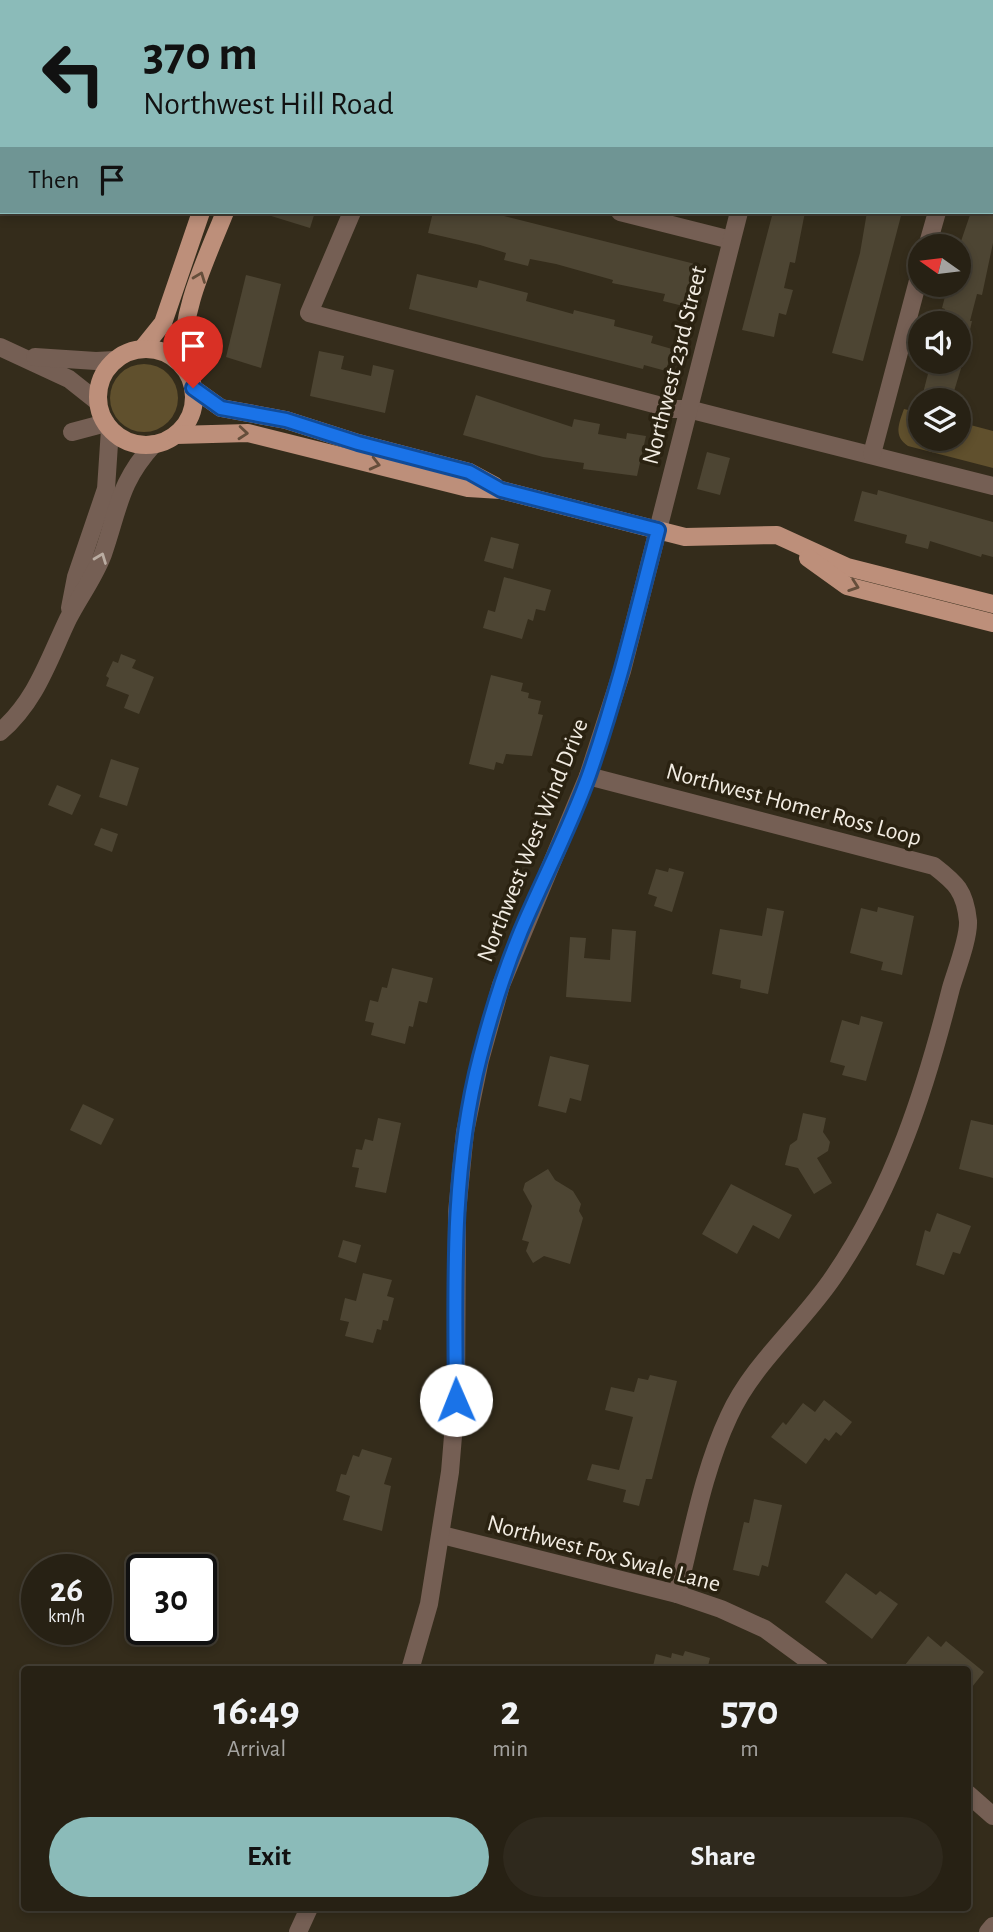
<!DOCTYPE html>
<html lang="en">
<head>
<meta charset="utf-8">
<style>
	:root { --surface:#272114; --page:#2f291d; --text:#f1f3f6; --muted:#a4a3a0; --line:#433e34; --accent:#8bbbb9 }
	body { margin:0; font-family:"Alegreya Sans",sans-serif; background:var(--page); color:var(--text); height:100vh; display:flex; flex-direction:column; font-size:26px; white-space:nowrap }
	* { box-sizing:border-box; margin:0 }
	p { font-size:23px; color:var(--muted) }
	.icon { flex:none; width:38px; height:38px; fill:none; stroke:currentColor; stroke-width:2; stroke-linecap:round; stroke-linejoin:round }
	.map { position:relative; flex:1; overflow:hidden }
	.panel { position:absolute; left:21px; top:1666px; width:950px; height:245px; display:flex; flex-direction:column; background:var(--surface); border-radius:7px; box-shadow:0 4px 10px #0003,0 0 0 2px var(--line) }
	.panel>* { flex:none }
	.banner { position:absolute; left:0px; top:0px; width:994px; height:214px; box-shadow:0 4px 10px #0003,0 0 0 2px var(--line); background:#8bbbb9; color:#111; overflow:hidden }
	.needle { width:46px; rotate:284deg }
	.controls { position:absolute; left:908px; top:234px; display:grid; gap:14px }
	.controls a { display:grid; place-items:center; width:63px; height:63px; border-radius:50%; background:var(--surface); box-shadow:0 4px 10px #0003,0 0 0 2px var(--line); font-size:35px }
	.speed { position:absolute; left:21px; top:1554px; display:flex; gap:14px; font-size:35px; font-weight:700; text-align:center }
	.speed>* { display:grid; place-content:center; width:91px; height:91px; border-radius:50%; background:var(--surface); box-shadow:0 4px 10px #0003,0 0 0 2px var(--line); line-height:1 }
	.speed small { font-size:18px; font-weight:400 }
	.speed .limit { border:4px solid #111; border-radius:10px; background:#fff; color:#111 }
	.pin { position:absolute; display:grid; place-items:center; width:60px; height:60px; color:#fff; margin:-72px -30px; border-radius:50% 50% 50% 0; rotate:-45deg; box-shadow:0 0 7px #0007 }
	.pin .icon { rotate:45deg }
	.me { position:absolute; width:77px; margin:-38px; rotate:359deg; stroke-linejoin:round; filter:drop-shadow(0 0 5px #0008) }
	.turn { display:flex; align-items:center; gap:24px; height:147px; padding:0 28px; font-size:32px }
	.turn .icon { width:91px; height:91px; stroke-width:2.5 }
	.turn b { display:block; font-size:49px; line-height:60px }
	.then { display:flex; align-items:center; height:66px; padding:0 28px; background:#0003; gap:14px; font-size:26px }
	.eta { display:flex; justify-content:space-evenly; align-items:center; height:119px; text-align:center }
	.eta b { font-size:42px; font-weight:700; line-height:49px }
	.button { display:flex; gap:14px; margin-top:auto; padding:14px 28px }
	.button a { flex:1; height:80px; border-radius:42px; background:var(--accent); color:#111; font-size:28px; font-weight:700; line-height:80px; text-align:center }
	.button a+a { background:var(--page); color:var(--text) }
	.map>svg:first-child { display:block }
	.green { fill:#60502d }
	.building { fill:#4d4533 }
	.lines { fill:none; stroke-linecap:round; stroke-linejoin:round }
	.minor { stroke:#755f54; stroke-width:18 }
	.major { stroke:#bd8f7a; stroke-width:18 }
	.oneway { stroke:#654e3b }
	.oneway2 { stroke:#baada2 }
	.route-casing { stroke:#114b97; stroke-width:18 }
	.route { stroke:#1a73e8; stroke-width:12 }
	.labels { text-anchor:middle; stroke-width:7; stroke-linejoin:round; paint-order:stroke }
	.street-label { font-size:24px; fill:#f2ece2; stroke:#2a2211 }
</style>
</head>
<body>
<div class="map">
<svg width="993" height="1932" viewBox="0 0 993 1932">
	<rect width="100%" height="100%" fill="#342c1b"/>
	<g class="green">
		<path d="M907 0H993V96L992 2Z"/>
		<circle cx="144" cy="398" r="34"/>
		<path d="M904 409 920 413V439H959V422L993 431V468L908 446C893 436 899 423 904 409Z"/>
	</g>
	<g class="building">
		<path d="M268 212H315L310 228 268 215Z"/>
		<path d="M433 212H488L699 265 687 307 663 301 665 294 612 283 613 280 556 264 530 259 528 266 504 260 506 253 480 245 428 233Z"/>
		<path d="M773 212H805L795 263 790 262 784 288 793 290 786 315 779 313 774 337 742 330Z"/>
		<path d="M867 212H902L863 361 832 353 860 253Z"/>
		<path d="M971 212 993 215V243L982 295 977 294 970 321H972L964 357 959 356V324H942L945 309 942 308 948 285H959V247Z"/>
		<path d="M417 274 477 288 479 280 528 293 526 301 573 314 574 310 615 320 614 326 653 336 651 343 672 349 666 371 644 365 643 369 409 309Z"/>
		<path d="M246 275 281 284 261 368 226 357Z"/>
		<path d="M319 351 344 356 341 369 371 376 373 365 394 370 385 413 310 396Z"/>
		<path d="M931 362H963L951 401H921Z"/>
		<path d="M476 395 572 427 574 419 600 424 598 434 626 439 627 433 646 436 637 476 583 469 584 463 543 457 463 435Z"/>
		<path d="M707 452 730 458 720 495 697 489Z"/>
		<path d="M878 490 993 522V557L982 554 981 557 930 541 928 549 905 543 907 535 854 521 862 491 877 495Z"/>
		<path d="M491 537 519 544 513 569 484 561Z"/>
		<path d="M504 577 551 590 545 611 536 609 533 621 528 619 522 639 483 628 488 610 495 612Z"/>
		<path d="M121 654 136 660 132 668 154 677 139 714 124 708 129 695 106 686 109 678 106 676 113 661 118 663Z"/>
		<path d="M491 675 523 683 521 691 529 693 528 698 541 701 538 714 543 715 532 756 506 754 503 764 496 762 494 770 469 764Z"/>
		<path d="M111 759 139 768 127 806 99 797Z"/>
		<path d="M57 785 81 795 72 815 48 805Z"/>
		<path d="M101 828 118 834 112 852 94 845Z"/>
		<path d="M669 868 684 872 672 912 654 906 657 897 648 894 656 869 668 872Z"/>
		<path d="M878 907 914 916 902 975 881 970 883 962 850 953 861 908 877 912Z"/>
		<path d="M767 908 784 911 768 994 740 988 741 980 712 974 720 929 762 936Z"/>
		<path d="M612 929 636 931 631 1002 566 997 570 937 586 938 584 958 610 960Z"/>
		<path d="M392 968 433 978 427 1003 419 1001 413 1027 409 1026 405 1044 371 1035 374 1023 365 1021 370 1000 378 1002 382 987 387 988Z"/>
		<path d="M861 1016 883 1022 866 1081 842 1075 845 1066 830 1062 842 1020 859 1025Z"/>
		<path d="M550 1056 589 1065 581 1101 570 1098 566 1113 538 1106Z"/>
		<path d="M83 1104 114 1119 101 1145 70 1130Z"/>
		<path d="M803 1113 826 1118 823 1132 830 1142 828 1151 817 1158 832 1183 814 1194 798 1168 785 1165 790 1145 797 1140Z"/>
		<path d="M378 1118 401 1123 386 1193 355 1187 359 1168 352 1167 356 1149 362 1150 365 1139 373 1141Z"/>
		<path d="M971 1120 993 1125V1178L959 1169Z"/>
		<path d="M548 1169 555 1180 573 1191 581 1204 579 1211 583 1218 570 1264 544 1256 533 1263 526 1251 529 1242 522 1240 532 1206 523 1190 525 1183Z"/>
		<path d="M731 1184 792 1215 779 1239 753 1225 737 1254 702 1234Z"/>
		<path d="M937 1213 971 1226 960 1254 953 1252 944 1275 916 1265 925 1230 930 1232Z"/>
		<path d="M343 1240 361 1245 356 1263 338 1257Z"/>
		<path d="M363 1273 392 1280 387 1296 394 1298 388 1321 383 1320 381 1330 377 1329 373 1343 345 1336 349 1322 340 1320 345 1298 356 1301Z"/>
		<path d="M650 1375 677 1381 652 1479H646L639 1506 623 1502 626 1490 587 1480 592 1464 619 1470 633 1417 605 1410 611 1387 634 1392 638 1378 648 1380Z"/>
		<path d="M824 1400 852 1422 841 1436 836 1432 829 1441 825 1438 806 1464 771 1437 783 1422 786 1425 803 1403 815 1412Z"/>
		<path d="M362 1449 392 1458 384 1484 391 1486 382 1531 343 1520 350 1496 336 1491 341 1474 346 1475 353 1455 359 1457Z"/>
		<path d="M754 1499 782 1505 768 1567 762 1565 759 1576 733 1570 744 1522 749 1523Z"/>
		<path d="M846 1573 876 1595 880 1591 898 1604 872 1639 825 1602Z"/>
		<path d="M928 1636 941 1647 946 1641 984 1672 968 1692V1670H901Z"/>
		<path d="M685 1651 710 1658 707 1670H652L656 1654 671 1658 672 1653 683 1656Z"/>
	</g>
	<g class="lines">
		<g class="minor">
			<path d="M541 0 548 2"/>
			<path d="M428 2 429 0"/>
			<path d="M802 2 803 0"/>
			<path d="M992 116H993"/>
			<path d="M352 212 309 313 673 409H688L993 486"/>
			<path d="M620 212 731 240"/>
			<path d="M927 247 937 212"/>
			<path d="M0 347 69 379 98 402"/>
			<path d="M35 357 96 361 115 360"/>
			<path d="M72 432 106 423"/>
			<path d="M872 454 920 273"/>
			<path d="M70 608 76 577 106 489 110 429"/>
			<path d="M0 732C36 701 48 661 68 619 79 597 94 578 103 554 119 508 119 482 154 444"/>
			<path d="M588 776 934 866C956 883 965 891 968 921 969 938 956 971 951 988 925 1091 894 1188 834 1276 802 1324 753 1363 729 1416 703 1471 692 1536 677 1594"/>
			<path d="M442 1535 677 1594 721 1609 765 1629 821 1670"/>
			<path d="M410 1670 429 1604 450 1472 456 1400 457 1212 465 1132 480 1060 501 985 588 776 622 671 739 212"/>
			<path d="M968 1794 993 1816"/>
			<path d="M298 1932 309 1908"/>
			<path d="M988 1932 993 1926"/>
		</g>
		<g class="major">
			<path d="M290 2 291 0"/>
			<path d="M142 349 163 323 201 212"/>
			<circle cx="146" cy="397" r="48"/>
			<path d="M183 366C180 311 205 262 225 212"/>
			<path d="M193 388 221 408 286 420 358 443 469 472 495 486"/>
			<path d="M176 435 248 433 468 488 501 490 685 537 777 535 847 567 993 604"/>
			<path d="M808 558 847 586 993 623"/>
		</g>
	</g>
	<defs><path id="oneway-chevron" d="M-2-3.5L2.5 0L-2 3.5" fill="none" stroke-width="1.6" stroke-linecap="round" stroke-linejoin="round" transform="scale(1.75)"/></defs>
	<g class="oneway">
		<use href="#oneway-chevron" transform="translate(200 277) rotate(-69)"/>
		<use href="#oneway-chevron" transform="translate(243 433) rotate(5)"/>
		<use href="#oneway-chevron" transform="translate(375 464) rotate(14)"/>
		<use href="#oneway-chevron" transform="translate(854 586) rotate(19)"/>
	</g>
	<use class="oneway2" href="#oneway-chevron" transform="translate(101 558) rotate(-69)"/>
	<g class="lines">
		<defs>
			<path id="route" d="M193 388 221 408 286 420 358 443 469 472 501 490 658 530C637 612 617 695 589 775 570 828 543 879 521 931 504 972 491 1014 480 1057 451 1169 455 1286 456 1400"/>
		</defs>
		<use href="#route" class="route-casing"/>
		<use href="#route" class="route"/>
	</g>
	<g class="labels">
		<g class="street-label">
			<text transform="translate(674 365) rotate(-76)" y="8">Northwest 23rd Street</text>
			<text transform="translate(794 804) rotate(15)" y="8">Northwest Homer Ross Loop</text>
			<text transform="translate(532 840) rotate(-68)" y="8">Northwest West Wind Drive</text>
			<text transform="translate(604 1553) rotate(15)" y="8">Northwest Fox Swale Lane</text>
		</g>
	</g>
</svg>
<div class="controls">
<a><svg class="needle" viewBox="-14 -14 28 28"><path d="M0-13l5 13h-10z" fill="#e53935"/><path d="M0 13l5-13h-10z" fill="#a4a3a0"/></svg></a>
<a><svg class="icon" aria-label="sound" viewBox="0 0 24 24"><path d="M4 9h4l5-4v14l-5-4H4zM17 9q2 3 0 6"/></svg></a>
<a><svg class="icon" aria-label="layers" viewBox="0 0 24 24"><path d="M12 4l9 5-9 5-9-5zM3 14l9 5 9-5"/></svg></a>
</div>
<div class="speed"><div>26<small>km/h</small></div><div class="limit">30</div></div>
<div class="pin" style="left:193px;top:388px;background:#d93025"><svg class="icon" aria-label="arrive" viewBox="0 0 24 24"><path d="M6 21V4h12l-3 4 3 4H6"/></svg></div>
<svg class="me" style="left:456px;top:1400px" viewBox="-20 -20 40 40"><circle r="19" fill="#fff"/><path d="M0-13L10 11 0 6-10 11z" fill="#1a73e8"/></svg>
<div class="banner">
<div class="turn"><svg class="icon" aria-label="left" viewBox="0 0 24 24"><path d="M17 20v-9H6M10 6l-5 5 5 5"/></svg><div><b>370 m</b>Northwest Hill Road</div></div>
<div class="then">Then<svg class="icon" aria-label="arrive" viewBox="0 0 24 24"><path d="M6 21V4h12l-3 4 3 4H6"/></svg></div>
</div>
<section class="panel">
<div class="eta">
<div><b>16:49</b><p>Arrival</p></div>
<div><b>2</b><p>min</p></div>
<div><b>570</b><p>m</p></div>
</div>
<div class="button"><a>Exit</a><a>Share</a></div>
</section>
</div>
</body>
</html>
